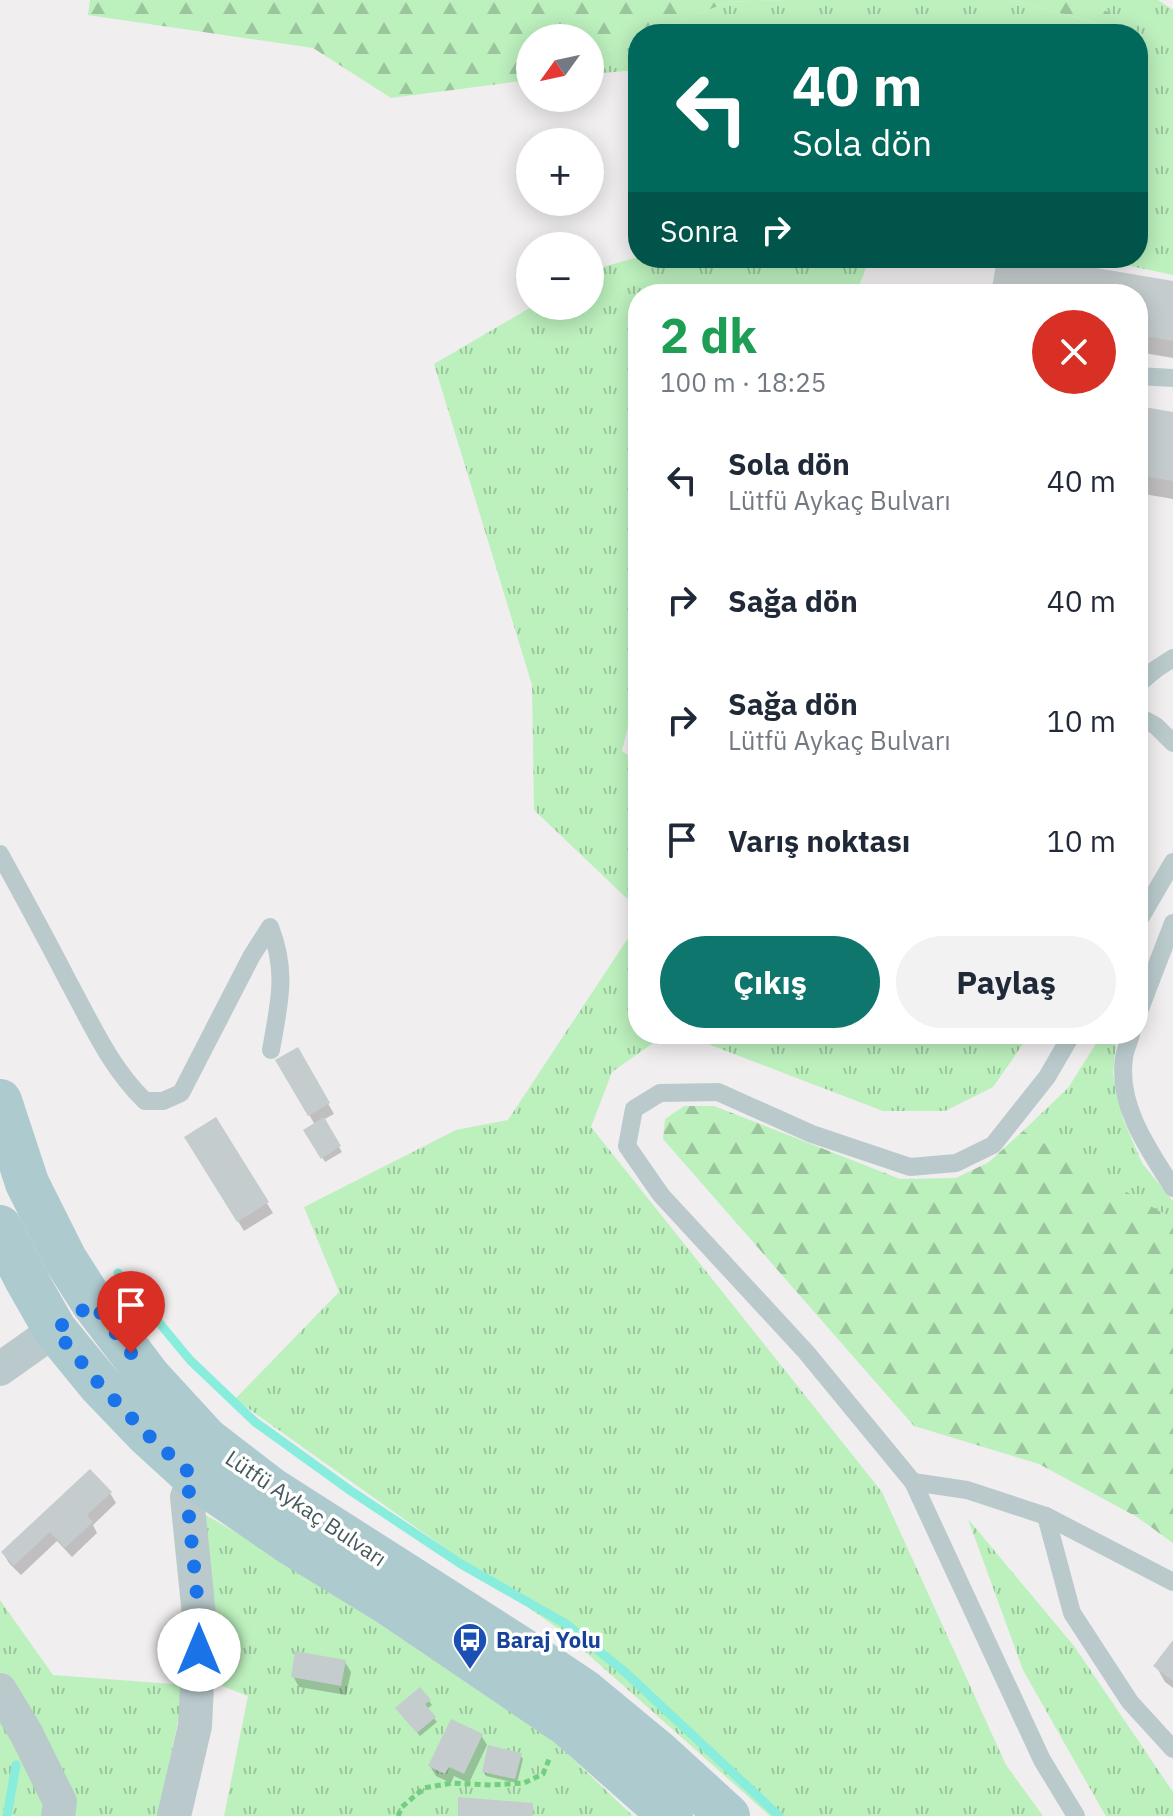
<!DOCTYPE html>
<html lang="tr">
<head>
<meta charset="utf-8">
<style>
	:root { --surface:#fff; --page:#f2f2f3; --text:#1f2937; --muted:#747a83; --accent:#0f766e }
	body { margin:0; font-family:"IBM Plex Sans",sans-serif; background:var(--page); color:var(--text); height:100vh; display:flex; flex-direction:column; font-size:30px; white-space:nowrap }
	* { box-sizing:border-box; margin:0 }
	p { font-size:26px; color:var(--muted) }
	.icon { flex:none; width:44px; height:44px; fill:none; stroke:currentColor; stroke-width:2; stroke-linecap:round; stroke-linejoin:round }
	.map { position:relative; flex:1; overflow:hidden }
	.drawer { position:absolute; left:628px; top:284px; width:520px; height:760px; display:flex; flex-direction:column; background:var(--surface); border-radius:32px; box-shadow:0 4px 20px #0003 }
	.drawer>* { flex:none }
	.guide { position:absolute; left:628px; top:24px; width:520px; height:244px; border-radius:32px; box-shadow:0 4px 20px #0003; background:#00695c; color:#fff; overflow:hidden }
	.needle { width:52px; rotate:237deg }
	.fabs { position:absolute; left:516px; top:24px; display:grid; gap:16px }
	.fabs a { display:grid; place-items:center; width:88px; height:88px; border-radius:50%; background:var(--surface); box-shadow:0 4px 20px #0003; font-size:40px }
	.pin { position:absolute; display:grid; place-items:center; width:68px; height:68px; color:#fff; margin:-82px -34px; border-radius:50% 50% 50% 0; rotate:-45deg; box-shadow:0 0 8px #0007 }
	.pin .icon { rotate:45deg }
	.me { position:absolute; width:88px; margin:-44px; rotate:0deg; stroke-linejoin:round; filter:drop-shadow(0 0 6px #0008) }
	.turn { display:flex; align-items:center; gap:28px; height:168px; padding:0 32px; font-size:36px }
	.turn .icon { width:104px; height:104px; stroke-width:2.5 }
	.turn b { display:block; font-size:56px; line-height:68px }
	.then { display:flex; align-items:center; height:76px; padding:0 32px; background:#0003; gap:16px; font-size:30px }
	.round { display:grid; place-items:center; flex:none; width:84px; height:84px; border-radius:42px; background:var(--page) }
	.overview { display:flex; align-items:center; justify-content:space-between; height:136px; padding:0 32px }
	h1 { font-size:48px; font-weight:700; line-height:60px; color:#1e9e55 }
	.action { display:flex; gap:16px; margin-top:auto; padding:16px 32px }
	.action a { flex:1; height:92px; border-radius:48px; background:var(--accent); color:#fff; font-size:32px; font-weight:700; line-height:92px; text-align:center }
	.action a+a { background:var(--page); color:var(--text) }
	ul { padding:0; list-style:none }
	li { display:flex; align-items:center; gap:24px; height:120px; padding:0 32px }
	li div { flex:1 }
	li b { display:block; font-size:30px }
	li em { font-style:normal }
	.map>svg:first-child { display:block }
	.grass { fill:url(#grass-tufts) }
	.forest { fill:url(#forest-firs) }
	.shadow { fill:#0003 }
	.lines { fill:none; stroke-linecap:round; stroke-linejoin:round }
	.stream { stroke:#88eddd; stroke-width:9 }
	.building { fill:#c5ccce }
	.path { stroke:#73ce80; stroke-width:5; stroke-dasharray:6 4; stroke-linecap:butt }
	.service { stroke:#bacacc; stroke-width:18 }
	.minor { stroke:#bacacc; stroke-width:34 }
	.primary { stroke:#adcace; stroke-width:44 }
	.route { stroke:#1a73e8; stroke-width:14; stroke-dasharray:0 25.2 }
	.labels { text-anchor:middle; stroke-width:7; stroke-linejoin:round; paint-order:stroke }
	.street-label { font-size:22px; fill:#465a5c; stroke:#fff }
	.transit-label { font-size:22px; font-weight:bold; fill:#164399; stroke:#fff; text-anchor:start }
</style>
</head>
<body>
<div class="map">
<svg width="1173" height="1816" viewBox="0 0 1173 1816">
	<defs>
		<pattern id="grass-tufts" width="24" height="20" patternUnits="userSpaceOnUse" patternTransform="scale(2)"><rect width="24" height="20" fill="#bcf0bd"/><path d="M3 7l-1-3M5 7V3M7 7l1-3M15 17l-1-3M17 17v-4M19 17l1-3" fill="none" stroke="#9bc59d"/></pattern>
		<pattern id="forest-firs" width="22" height="20" patternUnits="userSpaceOnUse" patternTransform="scale(2)"><rect width="22" height="20" fill="#bcf0bd"/><path d="M5 1l3.5 6h-7zM16 11l3.5 6h-7z" fill="#9bc59d"/></pattern>
	</defs>
	<rect width="100%" height="100%" fill="#f1eeef"/>
	<g class="grass">
		<path d="M786 0H1012L1137 34H649L728 2Z"/>
		<path d="M1089 0H1158L1173 10V275L1093 258H1138V34H1142Z"/>
		<path d="M638 38V70L590 74V57Z"/>
		<path d="M638 257 882 258 866 268 856 294H638V685L622 751 638 762V909L534 810 532 685 434 364 533 306H590V273L596 269Z"/>
		<path d="M638 923V1034H666L612 1072 591 1127 882 1492 1006 1765 1043 1816H770L563 1632 235 1399 339 1292 304 1207 456 1130 508 1120Z"/>
		<path d="M682 1034H1030L993 1087 945 1111H883Z"/>
		<path d="M1102 1034H1117L1113 1073 1123 1119 1142 1163 1173 1201V1219L1023 1131 1068 1088Z"/>
		<path d="M204 1514 291 1564 556 1743 633 1816H224L248 1696 204 1679 215 1601 194 1519Z"/>
		<path d="M968 1519 1074 1646 1173 1792V1816H1106L1104 1813 1023 1670Z"/>
		<path d="M0 1600 53 1675 186 1685 158 1813 167 1816H0Z"/>
	</g>
	<g class="forest">
		<path d="M90 0H786L728 2 649 34H638V38L590 57V38H530V80L391 98 313 48 88 15Z"/>
		<path d="M1012 0H1089L1145 36 1138 34Z"/>
		<path d="M684 1106H714L900 1179 956 1178 989 1162 1023 1131 1173 1219V1543L1137 1517 1039 1464 914 1426 663 1139 665 1119Z"/>
	</g>
	<g class="shadow">
		<path d="M999 258H1025L1173 283V358L1138 352V294H993Z"/>
		<path d="M1138 408 1173 414V499L1138 493Z"/>
		<path d="M297 1050 334 1114 323 1120 342 1152 325 1162 306 1130 315 1125 278 1061Z"/>
		<path d="M215 1120 273 1213 244 1231 187 1138Z"/>
		<path d="M110 1493 116 1503 93 1525 97 1533 72 1557 57 1541 21 1575 9 1563 3 1553Z"/>
		<path d="M1173 1644V1688L1165 1682 1156 1666Z"/>
		<path d="M345 1662 351 1672 346 1695 299 1687 293 1676Z"/>
		<path d="M429 1701 432 1705 427 1709 437 1722 420 1736 400 1713Z"/>
		<path d="M481 1735 487 1745 469 1783 454 1776 451 1783 436 1776 430 1766Z"/>
		<path d="M520 1755 523 1759 517 1783 486 1776 484 1772Z"/>
	</g>
	<g class="lines">
		<g class="stream">
			<path d="M118 1273 190 1360 255 1422 351 1491 461 1564 566 1624 626 1673 779 1816"/>
			<path d="M7 1816 16 1765"/>
		</g>
	</g>
	<g class="building">
		<path d="M997 258H1037L1173 281V341L1138 335V294H991Z"/>
		<path d="M1138 406 1173 412V481L1138 475Z"/>
		<path d="M298 1047 330 1103 308 1116 275 1060Z"/>
		<path d="M216 1117 269 1202 237 1222 184 1137Z"/>
		<path d="M324 1117 341 1146 321 1159 303 1130Z"/>
		<path d="M90 1469 112 1492 87 1515 93 1522 65 1548 50 1532 14 1566 1 1552Z"/>
		<path d="M1173 1640V1681L1153 1666Z"/>
		<path d="M295 1651 346 1660 341 1686 291 1677Z"/>
		<path d="M420 1687 431 1700 425 1704 436 1717 417 1733 395 1708Z"/>
		<path d="M451 1719 483 1734 464 1774 449 1767 445 1774 428 1766Z"/>
		<path d="M488 1745 522 1753 515 1779 482 1772Z"/>
		<path d="M458 1797 533 1803V1816H458Z"/>
	</g>
	<g class="lines">
		<path class="path" d="M398 1816 402 1807 424 1788 452 1783 491 1785 524 1783 543 1774 550 1757"/>
		<g class="service">
			<path d="M1138 376 1173 378"/>
			<path d="M1138 684 1156 669 1173 658"/>
			<path d="M1138 716 1156 726 1173 743"/>
			<path d="M0 854C23 896 46 938 68 981 91 1023 110 1067 145 1101H163L181 1093 251 957 270 927C288 973 279 1003 271 1050"/>
			<path d="M1138 922 1173 862"/>
			<path d="M1138 1014 1173 923"/>
			<path d="M1072 1034 1047 1077 993 1145 956 1163 910 1167 812 1134 718 1092 660 1093 634 1109 627 1146 661 1195 806 1352 913 1482 1042 1760 1076 1816"/>
			<path d="M1131 1034C1129 1042 1125 1050 1124 1058 1117 1106 1149 1150 1173 1188"/>
			<path d="M913 1482 967 1490 1046 1516 1173 1582"/>
			<path d="M1046 1516 1072 1613 1130 1702 1173 1749"/>
		</g>
		<g class="minor">
			<path d="M0 1369 55 1330"/>
			<path d="M0 1690 26 1733 60 1802 58 1816"/>
			<path d="M174 1816 195 1726 200 1625 187 1497 194 1477"/>
		</g>
		<g class="primary">
			<path d="M0 1101 27 1183 65 1259 93 1303 150 1378 206 1439 271 1489 520 1648 584 1691 659 1753 728 1816"/>
			<path d="M0 1227 26 1279 55 1330 100 1385 148 1435 194 1477 292 1544 388 1603 568 1725 671 1816"/>
		</g>
	</g>
	<g class="lines">
		<path class="route" d="M131 1353 93 1303 55 1330 100 1385 148 1435 194 1477 187 1497 200 1625 199 1650"/>
	</g>
	<defs>
		<symbol id="bus-pin" viewBox="-11 -11 22 30"><path d="M0 17L-7.5 6A9.5 9.5 0 1 1 7.5 6Z" fill="#1a4fb4" stroke="#fff"/><path d="M-5-6H5V4H4V6H2V4H-2V6H-4V4H-5ZM-3.5-4V0h7V-4ZM-3.5 1.2v1.5H-2V1.2ZM2 1.2v1.5H3.5V1.2Z" fill="#fff"/></symbol>
	</defs>
	<g fill-rule="evenodd">
		<use href="#bus-pin" x="450" y="1620" width="40" height="54"/>
	</g>
	<g class="labels">
		<g class="street-label">
			<text transform="translate(306 1508) rotate(34)" y="8">Lütfü Aykaç Bulvarı</text>
		</g>
		<g class="transit-label">
			<text x="496" y="1648">Baraj Yolu</text>
		</g>
	</g>
</svg>
<div class="fabs">
<a><svg class="needle" viewBox="-14 -14 28 28"><path d="M0-13l5 13h-10z" fill="#e53935"/><path d="M0 13l5-13h-10z" fill="#747a83"/></svg></a>
<a>+</a>
<a>−</a>
</div>
<div class="pin" style="left:131px;top:1353px;background:#d93025"><svg class="icon" aria-label="arrive" viewBox="0 0 24 24"><path d="M6 21V4h12l-3 4 3 4H6"/></svg></div>
<svg class="me" style="left:199px;top:1650px" viewBox="-20 -20 40 40"><circle r="19" fill="#fff"/><path d="M0-13L10 11 0 6-10 11z" fill="#1a73e8"/></svg>
<div class="guide">
<div class="turn"><svg class="icon" aria-label="left" viewBox="0 0 24 24"><path d="M17 20v-9H6M10 6l-5 5 5 5"/></svg><div><b>40 m</b>Sola dön</div></div>
<div class="then">Sonra<svg class="icon" aria-label="right" viewBox="0 0 24 24"><path d="M7 20v-9h11M14 6l5 5-5 5"/></svg></div>
</div>
<section class="drawer">
<div class="overview"><div><h1>2 dk</h1><p>100 m · 18:25</p></div><a class="round" style="background:#d93025;color:#fff"><svg class="icon" aria-label="close" viewBox="0 0 24 24"><path d="M6 6l12 12M18 6L6 18"/></svg></a></div>
<ul>
<li><svg class="icon" aria-label="left" viewBox="0 0 24 24"><path d="M17 20v-9H6M10 6l-5 5 5 5"/></svg><div><b>Sola dön</b><p>Lütfü Aykaç Bulvarı</p></div><em>40 m</em></li>
<li><svg class="icon" aria-label="right" viewBox="0 0 24 24"><path d="M7 20v-9h11M14 6l5 5-5 5"/></svg><div><b>Sağa dön</b></div><em>40 m</em></li>
<li><svg class="icon" aria-label="right" viewBox="0 0 24 24"><path d="M7 20v-9h11M14 6l5 5-5 5"/></svg><div><b>Sağa dön</b><p>Lütfü Aykaç Bulvarı</p></div><em>10 m</em></li>
<li><svg class="icon" aria-label="arrive" viewBox="0 0 24 24"><path d="M6 21V4h12l-3 4 3 4H6"/></svg><div><b>Varış noktası</b></div><em>10 m</em></li>
</ul>
<div class="action"><a>Çıkış</a><a>Paylaş</a></div>
</section>
</div>
</body>
</html>
